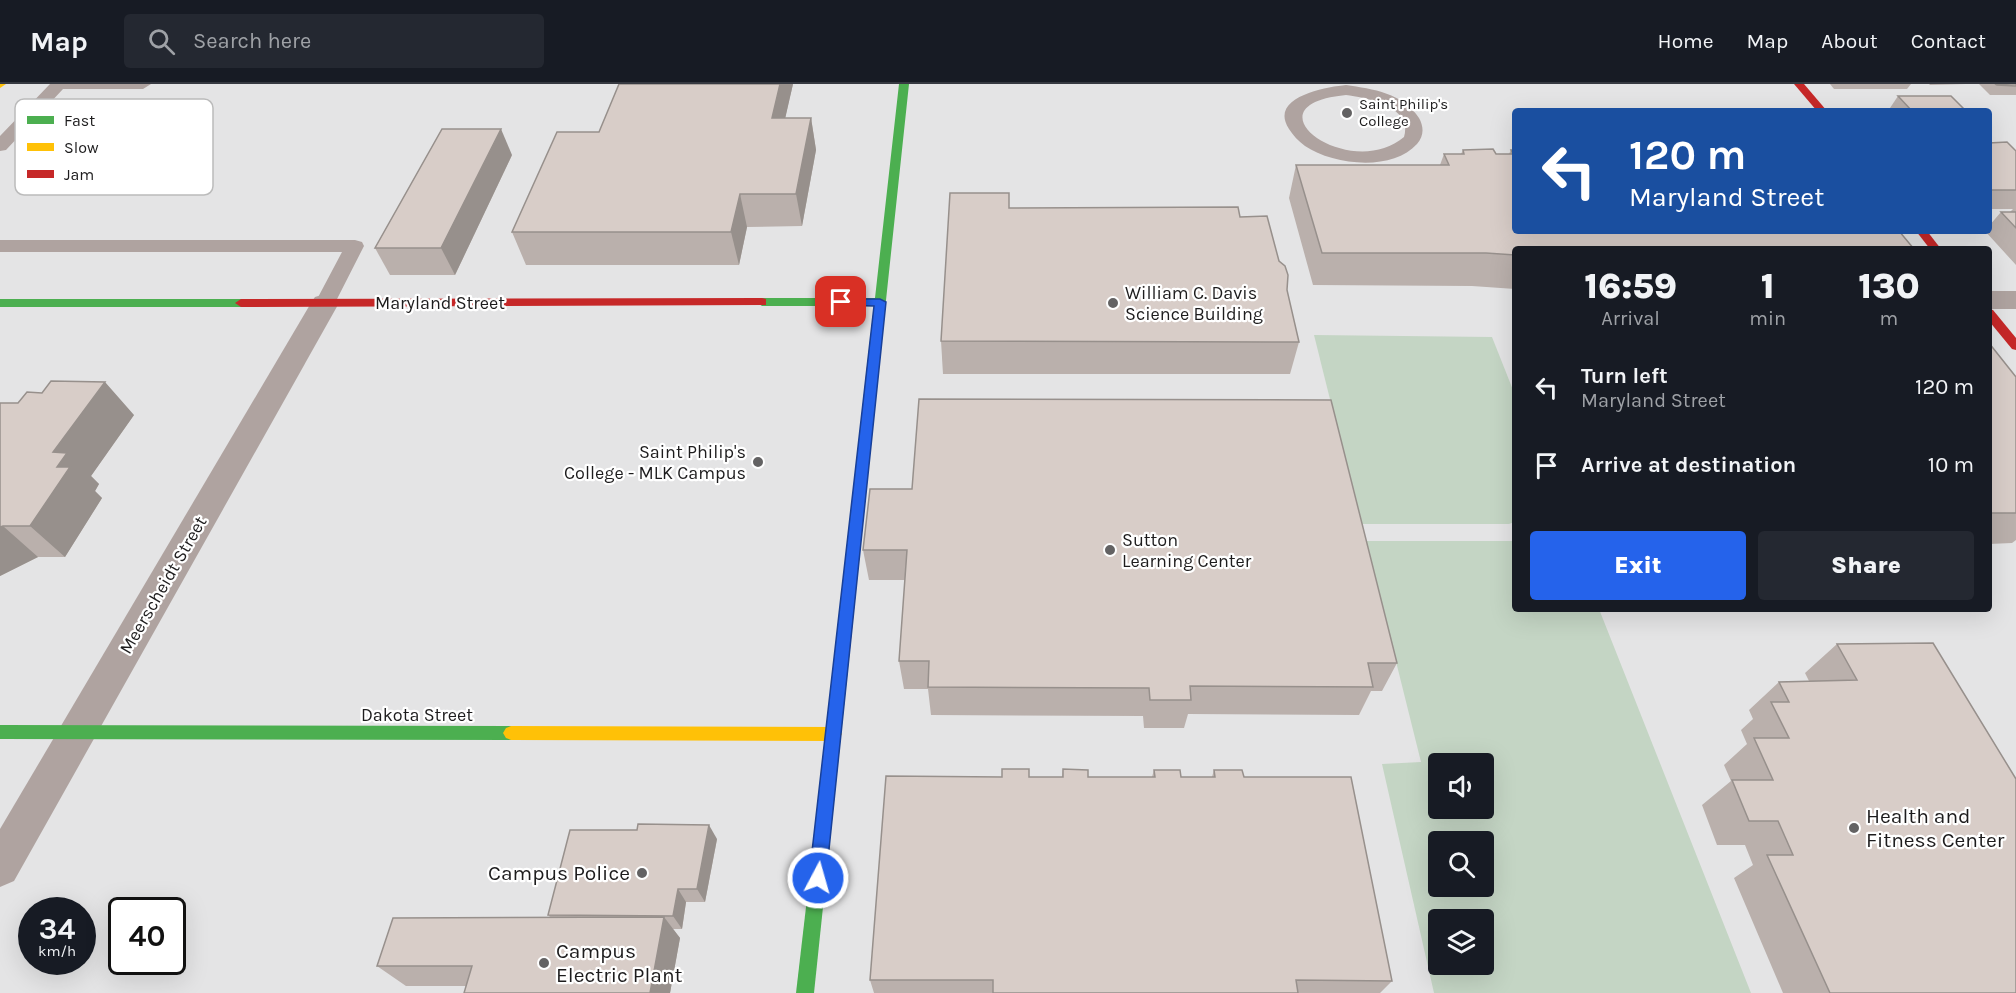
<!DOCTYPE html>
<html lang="en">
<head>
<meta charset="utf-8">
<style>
	:root { --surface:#171b24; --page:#242831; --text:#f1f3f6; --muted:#9ea1a6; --line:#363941; --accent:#2563eb }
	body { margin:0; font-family:Karla,sans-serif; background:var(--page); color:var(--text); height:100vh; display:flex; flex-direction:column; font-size:22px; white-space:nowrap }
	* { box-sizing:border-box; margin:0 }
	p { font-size:20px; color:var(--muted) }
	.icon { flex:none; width:33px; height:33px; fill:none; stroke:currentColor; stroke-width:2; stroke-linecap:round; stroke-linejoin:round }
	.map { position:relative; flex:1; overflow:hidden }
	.panel { position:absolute; left:1512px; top:162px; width:480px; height:366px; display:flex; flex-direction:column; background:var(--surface); border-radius:6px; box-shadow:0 6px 24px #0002 }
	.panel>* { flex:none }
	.top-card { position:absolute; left:1512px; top:24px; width:480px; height:126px; border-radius:6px; box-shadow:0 6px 24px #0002; background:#1a4fa0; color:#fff; overflow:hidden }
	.buttons { position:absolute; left:1428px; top:669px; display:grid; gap:12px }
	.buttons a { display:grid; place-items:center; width:66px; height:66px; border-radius:6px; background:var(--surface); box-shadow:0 6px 24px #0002; font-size:30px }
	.speed { position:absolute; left:18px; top:813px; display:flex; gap:12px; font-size:30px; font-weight:700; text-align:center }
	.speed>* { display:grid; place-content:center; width:78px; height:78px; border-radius:50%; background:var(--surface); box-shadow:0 6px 24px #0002; line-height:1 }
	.speed small { font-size:15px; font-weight:400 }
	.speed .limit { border:3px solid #111; border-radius:9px; background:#fff; color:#111 }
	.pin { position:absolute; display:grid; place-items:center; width:51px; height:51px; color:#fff; margin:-26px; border-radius:12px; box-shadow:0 3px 9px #0006 }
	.me { position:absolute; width:66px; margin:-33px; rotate:6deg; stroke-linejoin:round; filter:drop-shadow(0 0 4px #0008) }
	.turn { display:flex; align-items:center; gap:21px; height:126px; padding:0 18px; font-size:27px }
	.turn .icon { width:78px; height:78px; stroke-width:2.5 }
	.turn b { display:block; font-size:42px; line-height:51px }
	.eta { display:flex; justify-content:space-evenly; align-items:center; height:102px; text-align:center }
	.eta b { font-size:36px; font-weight:800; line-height:42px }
	.cta { display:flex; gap:12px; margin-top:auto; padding:12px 18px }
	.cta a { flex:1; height:69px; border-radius:6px; background:var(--accent); color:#fff; font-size:24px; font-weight:800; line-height:69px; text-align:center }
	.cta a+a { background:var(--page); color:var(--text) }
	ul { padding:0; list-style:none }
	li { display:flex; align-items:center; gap:18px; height:78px; padding:0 18px }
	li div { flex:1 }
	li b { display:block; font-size:22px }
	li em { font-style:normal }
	header { display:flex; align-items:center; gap:36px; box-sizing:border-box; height:84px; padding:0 30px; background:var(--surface); border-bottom:2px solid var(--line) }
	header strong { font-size:28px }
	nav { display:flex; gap:33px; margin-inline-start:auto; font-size:21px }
	.search { width:420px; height:54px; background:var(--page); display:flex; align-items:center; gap:15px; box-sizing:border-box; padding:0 21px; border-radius:6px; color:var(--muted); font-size:22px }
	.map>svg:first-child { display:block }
	.green { fill:#c4d5c4; fill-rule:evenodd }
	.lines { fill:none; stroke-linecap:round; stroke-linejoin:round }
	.lane { fill:#afa3a0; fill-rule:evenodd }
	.street { fill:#afa3a0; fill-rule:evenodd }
	.fast { fill:#4caf50; fill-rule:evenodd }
	.slow { fill:#ffc107; fill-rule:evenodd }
	.jam { fill:#c62828; fill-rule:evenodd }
	.wall { fill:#bab0ac }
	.shaded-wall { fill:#97908c }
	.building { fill:#d8cdc8; stroke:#97908c; stroke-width:1.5 }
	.route { fill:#2563eb; stroke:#184099; stroke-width:1.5 }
	.poi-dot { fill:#636263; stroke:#fff; stroke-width:2 }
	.labels { text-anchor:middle; stroke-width:4.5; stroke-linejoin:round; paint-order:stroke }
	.far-poi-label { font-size:15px; fill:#1d1c1d; stroke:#fff; text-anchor:start }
	.poi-label { font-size:18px; fill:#1d1c1d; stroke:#fff; text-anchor:start }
	.street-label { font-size:18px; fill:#1d1c1d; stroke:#fff }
	.near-poi-label { font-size:21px; fill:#1d1c1d; stroke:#fff; text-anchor:start }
	.key { fill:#fff; stroke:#bbb; stroke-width:1.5 }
	.key-label { font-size:16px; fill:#1d1c1d }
</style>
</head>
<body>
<header>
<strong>Map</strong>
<div class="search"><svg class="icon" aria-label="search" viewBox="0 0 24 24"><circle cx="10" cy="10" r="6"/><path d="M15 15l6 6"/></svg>Search here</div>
<nav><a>Home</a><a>Map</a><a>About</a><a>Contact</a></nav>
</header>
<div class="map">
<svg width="2016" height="909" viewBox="0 0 2016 909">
	<rect width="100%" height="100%" fill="#e4e4e5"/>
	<g class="green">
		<path d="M1314 251 1492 253 1515 311V438L1509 440H1361Z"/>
		<path d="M1366 457H1515V525H1599L1751 909H1434L1382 680 1421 678ZM1438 680H1484V724H1438ZM1438 758H1484V802H1438ZM1438 836H1484V880H1438Z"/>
	</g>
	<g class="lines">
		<g class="lane">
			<path d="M50 0H151L143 5H63L6 66 0 67V52Z"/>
			<path d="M1346 1C1373 5 1403 9 1419 34 1424 43 1424 52 1417 60 1392 88 1333 81 1305 62 1298 57 1293 51 1289 45 1268 13 1326 3 1346 1ZM1346 11C1367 14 1413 22 1404 53 1350 99 1242 21 1346 11Z"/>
			<path d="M0 156H355L362 158 364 162 335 219 332 224 325 226 318 224 315 219 342 168H0Z"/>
		</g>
		<g class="street">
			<rect x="1989" y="207" width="27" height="18"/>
			<path d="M325 210 335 213 339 219 14 797 0 803V745L311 219 315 213Z"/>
		</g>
		<g class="fast">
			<path d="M899 0H909L879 282 873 286 867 282 874 222H762L756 218 762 214H875Z"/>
			<path d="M0 215H241L247 219 241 223H0Z"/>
			<path d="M843 559 848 561 850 565 814 909H796L836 565 838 561Z"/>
			<path d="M0 641 511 642 516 644 519 649 516 654 511 656 0 655Z"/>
		</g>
		<g class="slow">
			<path d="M0 0H6L0 4Z"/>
			<path d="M511 642 834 643 839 645 842 650 839 655 834 657 511 656 506 654 503 649 506 644Z"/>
		</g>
		<g class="jam">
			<path d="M1794 0H1804L1827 27H1817Z"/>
			<path d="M1916 147H1927L1941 165H1930Z"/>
			<path d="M762 214 766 215V221L241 223 235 219 241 215Z"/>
			<path d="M1989 225 1993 226 2016 254V266L2012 265 1989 237Z"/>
			<path d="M873 278 879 282 850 565 848 569 843 571 838 569 836 565 867 282Z"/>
		</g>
	</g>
	<g class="wall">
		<path d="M793 0 785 34H811L816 66 802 142 747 143 739 181H526L512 148Z"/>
		<path d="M1830 0H1911L1907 5H1834Z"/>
		<path d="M1929 0H1966L1930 1Z"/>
		<path d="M1979 0H2016V11H1990Z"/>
		<path d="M1898 12 1966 27H1888Z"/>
		<path d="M1989 59 2016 67V181L1985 147H1989V142L2001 128H2010L2013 125H1989Z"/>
		<path d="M1463 66 1496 70H1509L1511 66H1515V205L1472 202 1313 201 1289 114 1296 81H1440L1444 70H1461Z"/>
		<path d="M512 71 455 191H390L375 164Z"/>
		<path d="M1009 124 1287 206 1299 258 1290 290H943L941 257Z"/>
		<path d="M1989 259 2016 293V456L2012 459 1989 460Z"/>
		<path d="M0 319H18L134 331 91 392 99 400 95 407 102 414 65 473H38L0 492Z"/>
		<path d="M870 405 1397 579 1382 607H1371L1359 631 1188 630 1184 644H1144L1143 632 931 631 928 605H904L899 577 905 496H869L863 466Z"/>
		<path d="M1933 559 2016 909H1783L1734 794 1753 781 1745 761H1717L1702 721 1731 697 1724 681 1747 660 1741 646 1753 635 1749 626 1779 598 1809 597 1805 589 1837 560Z"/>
		<path d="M1063 685 1088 693H1152L1154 686 1181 693H1212L1214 686 1244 693 1392 897 1380 909H874L870 896 1029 693H1062Z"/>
		<path d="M717 755 705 818H686L682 845H673L680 854 670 909H464L466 902H406L377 882 550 833 548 831Z"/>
	</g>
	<g class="shaded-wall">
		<path d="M780 0H793L778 66 772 34Z"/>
		<path d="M811 34 816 66 802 142 796 110Z"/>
		<path d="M501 45 512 71 455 191 441 164Z"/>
		<path d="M740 110 747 143 739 181 731 148Z"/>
		<path d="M105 298 134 331 91 392 99 400 95 407 102 414 65 473 30 442 53 368Z"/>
		<path d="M3 442 38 473 0 492V443Z"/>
		<path d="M709 741 717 755 705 818 697 805Z"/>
		<path d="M678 805 686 818 682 845 673 832Z"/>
		<path d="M664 833 680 854 670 909H650Z"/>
	</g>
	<g class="building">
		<path d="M619 0H780L772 34H811L796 110H740L731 148H512L557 48H599Z"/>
		<path d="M1995 0H2016V2L1997 1Z"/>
		<path d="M1898 12H1951L1966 27H1912Z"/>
		<path d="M442 45H501L441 164H375Z"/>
		<path d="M2007 58 2016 67V106H1989V59Z"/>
		<path d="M1493 65 1496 70H1513L1511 66H1515V147H1899L1914 165H1515V171L1486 169H1322L1296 81H1449L1444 70H1464L1463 66Z"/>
		<path d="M950 109H1009V124L1238 123 1240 133 1267 132 1279 177 1285 182 1288 191 1287 206 1299 258 941 257Z"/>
		<path d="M2001 128H2016V144Z"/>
		<path d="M1989 259 2016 293V429H1989Z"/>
		<path d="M51 297 105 298 53 368 67 369 57 383H70L30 442H3L0 443V319H18L27 308 42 309Z"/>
		<path d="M919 315 1331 316 1397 579H1368L1373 603 1190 602 1191 616H1150L1149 604 928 603 929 577H899L907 466H863L870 405H912Z"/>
		<path d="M1933 559 2016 695V909H1830L1767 771H1793L1778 737H1749L1732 696H1773L1754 654H1789L1771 618H1789L1779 598 1857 596 1837 560Z"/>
		<path d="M1002 685H1029V693H1063V685L1088 686V693H1155L1154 686H1180L1181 693H1215L1214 686H1242L1244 693H1351L1392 897 1296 896 1298 909H993V896H870L886 692 1002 693Z"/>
		<path d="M638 740 709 741 697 805H678L673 832 548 831 570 746H637Z"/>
		<path d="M664 833 650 909H464L472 882H377L393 834Z"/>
	</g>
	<path class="route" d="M841 215H880L886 218 826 794 824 800 818 803 812 800 809 794 874 222 837 221 835 218Z"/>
	<g class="poi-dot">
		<circle cx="1347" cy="29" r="6"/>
		<circle cx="1113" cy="219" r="6"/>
		<circle cx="758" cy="378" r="6"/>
		<circle cx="1110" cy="466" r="6"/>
		<circle cx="1854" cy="744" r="6"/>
		<circle cx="642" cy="789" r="6"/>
		<circle cx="544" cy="879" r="6"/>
	</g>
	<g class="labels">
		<g class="far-poi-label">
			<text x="1359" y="25">Saint Philip's<tspan x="1359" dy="17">College</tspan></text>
		</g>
		<g class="poi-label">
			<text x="1125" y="215">William C. Davis<tspan x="1125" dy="21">Science Building</tspan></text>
			<text x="746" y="374" text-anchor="end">Saint Philip's<tspan x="746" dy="21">College - MLK Campus</tspan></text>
			<text x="1122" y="462">Sutton<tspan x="1122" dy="21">Learning Center</tspan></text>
		</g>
		<g class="street-label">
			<text x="440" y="225">Maryland Street</text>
			<text transform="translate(163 501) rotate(-60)" y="6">Meerscheidt Street</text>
			<text x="417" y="637">Dakota Street</text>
		</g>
		<g class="near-poi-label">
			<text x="1866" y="739">Health and<tspan x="1866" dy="24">Fitness Center</tspan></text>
			<text x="630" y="796" text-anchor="end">Campus Police</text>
			<text x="556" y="874">Campus<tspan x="556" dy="24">Electric Plant</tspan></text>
		</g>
	</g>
	<rect x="15" y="15" width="198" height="96" rx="9" class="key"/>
	<rect x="27" y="32" width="27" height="8" fill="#4caf50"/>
	<rect x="27" y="59" width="27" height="8" fill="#ffc107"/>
	<rect x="27" y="86" width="27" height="8" fill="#c62828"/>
	<g class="key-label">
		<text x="64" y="42">Fast</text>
		<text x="64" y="69">Slow</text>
		<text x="64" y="96">Jam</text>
	</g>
</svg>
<div class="buttons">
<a><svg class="icon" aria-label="sound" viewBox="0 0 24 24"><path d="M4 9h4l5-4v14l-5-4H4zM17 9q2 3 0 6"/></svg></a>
<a><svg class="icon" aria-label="search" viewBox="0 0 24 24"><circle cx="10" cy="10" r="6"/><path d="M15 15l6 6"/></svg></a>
<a><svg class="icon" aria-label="layers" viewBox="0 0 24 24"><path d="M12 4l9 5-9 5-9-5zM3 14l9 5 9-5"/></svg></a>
</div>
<div class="speed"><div>34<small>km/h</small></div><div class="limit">40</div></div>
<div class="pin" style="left:841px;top:218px;background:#d93025"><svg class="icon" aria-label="arrive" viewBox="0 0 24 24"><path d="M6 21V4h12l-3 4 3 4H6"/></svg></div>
<svg class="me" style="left:818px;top:794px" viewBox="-20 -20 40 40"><circle r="17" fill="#2563eb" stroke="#fff" stroke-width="3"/><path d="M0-11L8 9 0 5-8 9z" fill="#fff"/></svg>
<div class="top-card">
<div class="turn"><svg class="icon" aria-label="left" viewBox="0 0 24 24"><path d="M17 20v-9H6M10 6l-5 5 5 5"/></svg><div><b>120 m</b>Maryland Street</div></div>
</div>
<section class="panel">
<div class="eta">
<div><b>16:59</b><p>Arrival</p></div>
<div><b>1</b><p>min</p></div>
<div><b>130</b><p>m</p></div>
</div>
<ul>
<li><svg class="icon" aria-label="left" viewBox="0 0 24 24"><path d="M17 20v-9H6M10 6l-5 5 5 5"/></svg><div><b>Turn left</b><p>Maryland Street</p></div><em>120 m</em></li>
<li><svg class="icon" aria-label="arrive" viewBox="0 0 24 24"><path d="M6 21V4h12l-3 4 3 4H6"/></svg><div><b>Arrive at destination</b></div><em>10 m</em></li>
</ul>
<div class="cta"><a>Exit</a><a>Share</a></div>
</section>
</div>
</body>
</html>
